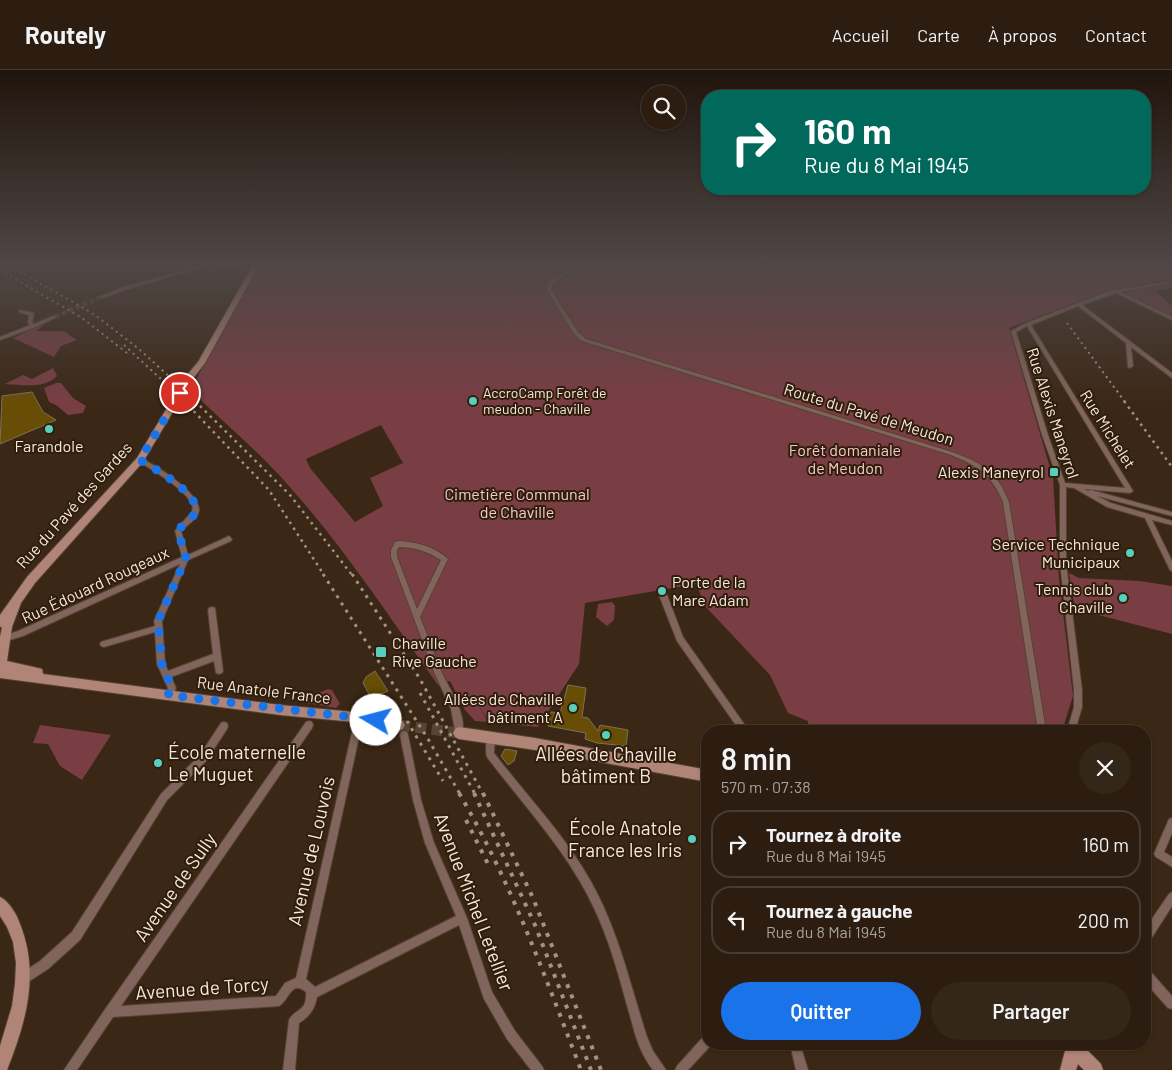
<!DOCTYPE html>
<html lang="fr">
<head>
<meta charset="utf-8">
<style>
	:root { --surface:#2c1d10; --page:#342619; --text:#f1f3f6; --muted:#a6a29f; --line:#483b30; --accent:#1a73e8 }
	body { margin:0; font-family:Barlow,sans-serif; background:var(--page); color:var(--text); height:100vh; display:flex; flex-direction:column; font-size:19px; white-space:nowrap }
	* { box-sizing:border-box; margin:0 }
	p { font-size:16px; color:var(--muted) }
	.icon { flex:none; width:28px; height:28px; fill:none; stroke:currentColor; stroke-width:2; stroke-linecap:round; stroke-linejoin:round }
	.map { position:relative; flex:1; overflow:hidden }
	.drawer { position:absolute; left:701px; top:655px; width:450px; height:325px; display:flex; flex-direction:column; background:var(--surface); border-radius:20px; box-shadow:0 1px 4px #0004,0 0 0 1px var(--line) }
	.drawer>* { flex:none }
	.hud { position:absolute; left:701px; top:20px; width:450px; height:105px; border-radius:20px; box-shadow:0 1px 4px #0004,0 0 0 1px var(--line); background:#00695c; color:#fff; overflow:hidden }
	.fabs { position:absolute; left:641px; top:15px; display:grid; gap:10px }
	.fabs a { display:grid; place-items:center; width:45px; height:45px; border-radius:50%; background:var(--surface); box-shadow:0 1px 4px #0004,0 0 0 1px var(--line); font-size:25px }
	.pin { position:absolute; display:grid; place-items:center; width:42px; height:42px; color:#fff; margin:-21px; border:2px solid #fff; border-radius:50%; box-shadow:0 1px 5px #0007 }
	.me { position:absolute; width:55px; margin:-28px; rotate:278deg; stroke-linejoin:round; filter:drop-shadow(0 0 4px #0008) }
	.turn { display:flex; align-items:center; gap:18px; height:105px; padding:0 20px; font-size:22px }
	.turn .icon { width:65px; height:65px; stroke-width:2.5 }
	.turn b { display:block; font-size:35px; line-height:42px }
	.round { display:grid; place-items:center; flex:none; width:52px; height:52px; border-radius:26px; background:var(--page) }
	.head { display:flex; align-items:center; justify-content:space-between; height:85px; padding:0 20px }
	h1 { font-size:30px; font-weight:600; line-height:38px }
	.cta { display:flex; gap:10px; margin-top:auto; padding:10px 20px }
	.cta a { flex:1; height:58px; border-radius:30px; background:var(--accent); color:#fff; font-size:20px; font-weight:600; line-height:58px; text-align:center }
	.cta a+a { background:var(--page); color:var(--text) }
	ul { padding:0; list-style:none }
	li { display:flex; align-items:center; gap:15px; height:68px; margin:0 10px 8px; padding:0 10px; border:2px solid var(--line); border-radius:20px }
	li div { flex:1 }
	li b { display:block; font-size:19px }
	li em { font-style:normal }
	header { display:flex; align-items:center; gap:30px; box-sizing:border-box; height:70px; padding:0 25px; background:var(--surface); border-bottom:1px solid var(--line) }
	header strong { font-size:24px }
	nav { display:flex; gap:28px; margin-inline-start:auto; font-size:18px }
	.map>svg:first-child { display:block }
	.green { fill:#793e44; fill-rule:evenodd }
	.building { fill:#674d05; stroke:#7d7156 }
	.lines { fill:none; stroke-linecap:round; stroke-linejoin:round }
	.street-tunnel { stroke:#574433; stroke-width:5; stroke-dasharray:5 2.5; stroke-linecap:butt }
	.secondary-tunnel { stroke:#574433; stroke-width:11; stroke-dasharray:11 5.5; stroke-linecap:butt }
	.street-casing { stroke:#554231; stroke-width:2 }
	.secondary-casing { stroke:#554231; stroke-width:2 }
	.street { fill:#81645b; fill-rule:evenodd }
	.secondary { fill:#b08476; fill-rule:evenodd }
	.rail-far3 { stroke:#a49385; stroke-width:2; stroke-dasharray:2 4; stroke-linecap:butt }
	.rail-far2 { stroke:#a49385; stroke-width:2.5; stroke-dasharray:2.5 4.5; stroke-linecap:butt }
	.rail-far1 { stroke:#a49385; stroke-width:3; stroke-dasharray:3 5.5; stroke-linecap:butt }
	.rail { stroke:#a49385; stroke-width:4; stroke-dasharray:4 7; stroke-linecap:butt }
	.secondary-bridge-far1-casing { stroke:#554231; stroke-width:9; stroke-linecap:butt }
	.secondary-bridge-casing { stroke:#554231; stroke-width:11; stroke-linecap:butt }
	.secondary-bridge-far1 { stroke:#b08476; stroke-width:7 }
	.secondary-bridge { stroke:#b08476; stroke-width:9 }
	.route { stroke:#1a73e8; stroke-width:9; stroke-dasharray:0 16.2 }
	.poi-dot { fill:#5acebc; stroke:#301d0b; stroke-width:2 }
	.labels { text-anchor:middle; stroke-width:4; stroke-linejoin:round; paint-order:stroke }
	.far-poi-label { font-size:14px; fill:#f6e8dd; stroke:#301d0b; text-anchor:start }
	.street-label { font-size:16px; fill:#f6e8dd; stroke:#301d0b }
	.poi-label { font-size:16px; fill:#f6e8dd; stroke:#301d0b; text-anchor:end }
	.park-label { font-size:16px; fill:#f4cacd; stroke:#301d0b }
	.near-poi-label { font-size:19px; fill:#f6e8dd; stroke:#301d0b; text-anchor:start }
	.near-street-label { font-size:19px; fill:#f6e8dd; stroke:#301d0b }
</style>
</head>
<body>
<header>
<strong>Routely</strong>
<nav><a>Accueil</a><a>Carte</a><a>À propos</a><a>Contact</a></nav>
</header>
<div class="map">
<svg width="1172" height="1000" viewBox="0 0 1172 1000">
	<rect width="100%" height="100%" fill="#3b2715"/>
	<g class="green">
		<path d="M260 195H1172V209L1109 220 1009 258 1053 408 1059 509 1073 626 1062 661H809L808 651 788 643 770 605 706 537 696 514 585 533 579 594 538 657 489 652 476 631 488 652 475 651 465 640 450 611 438 615C389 547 344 477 288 415 258 381 222 351 190 320ZM381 355 403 393 370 408 383 436 355 452 310 398 306 389Z"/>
		<path d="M1172 214V218L1155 221 1172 236V247L1127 225 1126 221Z"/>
		<path d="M49 251 36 261H64L77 270 61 276 54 287 13 268Z"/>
		<path d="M53 298 57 306C45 319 22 315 5 314L23 305 32 309Z"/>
		<path d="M56 313H61L73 328 86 336 83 343 68 345 56 335 49 332 44 318Z"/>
		<path d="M1069 503 1079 508 1140 511 1172 516V564L1075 539Z"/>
		<path d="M612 532 615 536 614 550 607 556 596 547 598 534Z"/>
		<path d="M328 619 332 620 340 634 336 638 306 633 308 628Z"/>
		<path d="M40 655 111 665 82 710 60 696 48 674 33 673Z"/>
	</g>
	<g class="building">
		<path d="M32 322 43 342 56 350 0 374 2 326Z"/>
		<path d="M375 601 388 621 374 627 369 624 363 613 366 607Z"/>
		<path d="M568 615 586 618 582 647 588 648 598 661 600 655 628 660 626 676 597 673 585 669 586 663 548 656 551 642 560 643Z"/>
		<path d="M505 679 517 681 514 691 508 695 501 686Z"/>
	</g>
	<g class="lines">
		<path class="street-tunnel" d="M55 247 101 227"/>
		<path class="secondary-tunnel" d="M399 655 459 663"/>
		<defs>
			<g id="street">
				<path d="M202 195H209L125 220 103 228 99 227 121 218Z"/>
				<path d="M215 195H243L241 196H217Z"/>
				<path d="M578 195H583L552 214 551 220 578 262 586 269 952 382C982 393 997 401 1009 432L1046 661H1038L1003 432C991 403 976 395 948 384L582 271 574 264 547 220 548 212Z"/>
				<path d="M1172 211V213L1121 222 1172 247V250L1116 223 1082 235 1172 303V308L1131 277 1133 296 1130 298 1128 297 1126 273 1078 236 1031 255 1133 421 1130 423 1084 419 1088 421 1091 420 1172 442V446L1097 426 1111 433 1172 451V455L1152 450 1172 491V501L1170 500 1169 498 1145 448 1107 437 1074 418 1066 417V493L1082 620V637L1075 661H1067L1074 637V620L1060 493V415L1042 365 1011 261 1026 253 1109 221ZM1027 256 1125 418 1065 413 1048 365 1016 262Z"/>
				<path d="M19 240 34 243 32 253 34 254 53 246 57 247 36 257 0 270V267L30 255 28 253 29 245 19 242Z"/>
				<path d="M140 388C154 394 201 423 199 441 198 449 186 456 181 461L188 485 227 467 229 466 232 469 231 471 188 490 162 551 165 594 168 601 213 584 208 540 209 538 212 537 215 538 223 601 222 603 219 604 216 603 214 591 171 607 176 618 171 628 168 629 165 628 164 625 168 618 157 594 155 562 104 577 101 576 100 574 101 572 104 571 155 556 154 551 180 494 23 566 0 573V567L18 561 182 487 175 461 178 457 192 442C192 440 193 438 192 435 186 419 152 400 138 391L137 390Z"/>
				<path d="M397 471C414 471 436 477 448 489L420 547C428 566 434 585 442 603 450 620 468 646 462 666L459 667 456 666 451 639 434 602 391 487V480L395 472ZM399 477C415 477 428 482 441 490L417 539 397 487V480Z"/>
				<path d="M663 522 666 523 667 525 683 567 749 661H740L677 571 659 525 660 523Z"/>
				<path d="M309 651 312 652 313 655 312 658 121 936 276 926 285 913 296 908 353 658 354 655 357 654 360 655 361 658 306 909 315 917 456 846 425 773 413 730 400 665 401 662 404 661 407 662 408 665 421 730 434 773 467 848 492 922 515 961 542 996 544 1000H531L507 969 484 929 459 855 317 927C315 939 309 947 299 953L295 1000H283L289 950C295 938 307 943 306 922 291 909 289 931 279 936L113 947 77 1000H64L106 938 306 652Z"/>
				<path d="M224 652 227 653 228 656 227 659 206 691 167 730 80 870 48 899 28 912 24 913 20 912 19 908 20 904 40 891 72 862 161 724 200 685 221 653Z"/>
				<path d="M491 663 494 664 495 667 494 683C526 725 564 764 590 810 618 859 630 914 647 967L653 981 666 1000H653C645 990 640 979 636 967 623 923 613 877 593 836 567 781 524 736 487 687 485 681 486 670 488 664Z"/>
				<path d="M1172 748V763L1164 782 1172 787V797L1156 787 1154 784 1169 749Z"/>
				<path d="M1172 822V836L1149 872 1145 873V859L1169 824Z"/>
				<path d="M1145 899 1149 900 1172 926V939L1168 938 1145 912Z"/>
				<path d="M708 965V974H712L688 1000H675L677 996 704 966Z"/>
				<path d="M790 974H800L808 1000H796Z"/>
			</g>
			<g id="secondary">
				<path d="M253 195H259L205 293 188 315H182V311L198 292Z"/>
				<path d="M174 330 178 333 143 392 35 513 21 533 12 557 7 591 38 598 42 599 43 604 280 635 365 643 403 651 405 655 403 659 399 661 365 653 280 645 0 608V567L2 557H0V545L27 507 137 388 170 333Z"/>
				<path d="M459 657 535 668 708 700V712L535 680 459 669 455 667 453 663 455 659Z"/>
				<path d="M0 827C9 831 17 845 20 854 40 904 26 952 7 1000H0V976L12 936 15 914 16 893 13 872 7 857 0 846Z"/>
				<path d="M1062 974H1081L1101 994 1103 1000H1084L1078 994 1076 1000H1060L1065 981Z"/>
			</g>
		</defs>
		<use href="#street" class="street-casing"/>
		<use href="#secondary" class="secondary-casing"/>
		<use href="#street" class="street"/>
		<use href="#secondary" class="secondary"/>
		<g class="rail-far3">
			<path d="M9 195 95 245 139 279 197 332"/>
			<path d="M0 200 82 248 127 283"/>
			<path d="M1067 253 1125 332"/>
			<path d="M124 275 186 332"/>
		</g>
		<g class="rail-far2">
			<path d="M184 331 269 420 324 505"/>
			<path d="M195 331 290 425 352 505"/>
			<path d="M1124 331 1172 397"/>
		</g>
		<g class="rail-far1">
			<path d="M323 504 428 669 460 724"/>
			<path d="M352 504 420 609 483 724"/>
			<path d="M420 623 475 724"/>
			<path d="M407 651 443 711"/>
		</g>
		<g class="rail">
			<path d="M459 723C510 810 545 906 581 1000"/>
			<path d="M474 723 535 855 591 1000"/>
			<path d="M483 723 533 828 601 1000"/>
			<path d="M466 750 488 794"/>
		</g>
		<defs>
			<path id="secondary-bridge-far1" d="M174 332 185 313"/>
			<path id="secondary-bridge" d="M174 333 175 331"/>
		</defs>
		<use href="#secondary-bridge-far1" class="secondary-bridge-far1-casing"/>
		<use href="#secondary-bridge" class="secondary-bridge-casing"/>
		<use href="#secondary-bridge-far1" class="secondary-bridge-far1"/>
		<use href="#secondary-bridge" class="secondary-bridge"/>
	</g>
	<linearGradient id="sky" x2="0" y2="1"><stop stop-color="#20150c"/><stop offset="0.58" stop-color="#4f4746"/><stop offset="1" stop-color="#4f4746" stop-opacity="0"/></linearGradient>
	<rect width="1172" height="335" fill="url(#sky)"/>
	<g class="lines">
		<path class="route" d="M180 323 140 390C154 398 198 423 196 441 194 448 182 454 178 461L186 488 158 551 162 594 172 618 168 625 376 650"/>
	</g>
	<g class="poi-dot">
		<circle cx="473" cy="331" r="5"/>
		<circle cx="49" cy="359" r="5"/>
		<rect x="1049" y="397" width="10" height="10" rx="2.5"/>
		<circle cx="1130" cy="483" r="5"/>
		<circle cx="662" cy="521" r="5"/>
		<circle cx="1123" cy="528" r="5"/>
		<rect x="375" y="576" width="12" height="12" rx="2.5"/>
		<circle cx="573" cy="638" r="5"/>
		<circle cx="606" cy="665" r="5"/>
		<circle cx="158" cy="693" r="5"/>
		<circle cx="692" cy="769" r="5"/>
	</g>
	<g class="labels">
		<g class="far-poi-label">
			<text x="483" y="328">AccroCamp Forêt de<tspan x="483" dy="16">meudon - Chaville</tspan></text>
		</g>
		<g class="street-label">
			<text transform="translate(1053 343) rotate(72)" y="6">Rue Alexis Maneyrol</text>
			<text transform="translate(869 344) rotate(17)" y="6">Route du Pavé de Meudon</text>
			<text transform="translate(1108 359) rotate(58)" y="6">Rue Michelet</text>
			<text transform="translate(74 435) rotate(-48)" y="6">Rue du Pavé des Gardes</text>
			<text transform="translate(95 515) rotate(-25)" y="6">Rue Édouard Rougeaux</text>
			<text transform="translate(264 620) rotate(7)" y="6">Rue Anatole France</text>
		</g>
		<g class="poi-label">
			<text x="49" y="382" text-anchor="middle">Farandole</text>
			<text x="1044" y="408">Alexis Maneyrol</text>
			<text x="1120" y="480">Service Technique<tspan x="1120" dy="18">Municipaux</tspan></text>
			<text x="672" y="518" text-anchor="start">Porte de la<tspan x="672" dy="18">Mare Adam</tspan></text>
			<text x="1113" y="525">Tennis club<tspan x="1113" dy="18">Chaville</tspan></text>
			<text x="392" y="579" text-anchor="start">Chaville<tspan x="392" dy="18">Rive Gauche</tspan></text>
			<text x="563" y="635">Allées de Chaville<tspan x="563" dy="18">bâtiment A</tspan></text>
		</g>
		<g class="park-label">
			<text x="845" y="386">Forêt domaniale<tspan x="845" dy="18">de Meudon</tspan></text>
			<text x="517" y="430">Cimetière Communal<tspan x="517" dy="18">de Chaville</tspan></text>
		</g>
		<g class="near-poi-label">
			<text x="168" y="689">École maternelle<tspan x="168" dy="22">Le Muguet</tspan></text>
			<text x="606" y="691" text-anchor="middle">Allées de Chaville<tspan x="606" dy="22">bâtiment B</tspan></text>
			<text x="682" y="765" text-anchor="end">École Anatole<tspan x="682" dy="22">France les Iris</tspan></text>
		</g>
		<g class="near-street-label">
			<text transform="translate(311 781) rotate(-77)" y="7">Avenue de Louvois</text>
			<text transform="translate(175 817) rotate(-55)" y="7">Avenue de Sully</text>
			<text transform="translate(474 832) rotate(69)" y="7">Avenue Michel Letellier</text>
			<text transform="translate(202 918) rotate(-4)" y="7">Avenue de Torcy</text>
		</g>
	</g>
</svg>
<div class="fabs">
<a><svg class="icon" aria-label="search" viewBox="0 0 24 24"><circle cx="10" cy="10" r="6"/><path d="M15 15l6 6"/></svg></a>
</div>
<div class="pin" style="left:180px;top:323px;background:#d93025"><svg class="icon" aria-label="arrive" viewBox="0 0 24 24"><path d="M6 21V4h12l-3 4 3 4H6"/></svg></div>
<svg class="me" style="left:376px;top:650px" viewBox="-20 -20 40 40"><circle r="19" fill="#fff"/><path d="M0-13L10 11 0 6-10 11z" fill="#1a73e8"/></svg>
<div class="hud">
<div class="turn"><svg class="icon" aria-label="right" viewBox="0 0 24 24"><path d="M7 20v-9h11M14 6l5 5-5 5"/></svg><div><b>160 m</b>Rue du 8 Mai 1945</div></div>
</div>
<section class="drawer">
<div class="head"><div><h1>8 min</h1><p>570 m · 07:38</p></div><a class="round"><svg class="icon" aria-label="close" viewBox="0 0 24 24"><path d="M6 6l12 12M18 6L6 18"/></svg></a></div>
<ul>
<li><svg class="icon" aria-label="right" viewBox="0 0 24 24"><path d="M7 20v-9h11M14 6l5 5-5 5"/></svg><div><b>Tournez à droite</b><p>Rue du 8 Mai 1945</p></div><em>160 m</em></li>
<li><svg class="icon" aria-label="left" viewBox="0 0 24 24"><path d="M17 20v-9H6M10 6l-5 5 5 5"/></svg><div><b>Tournez à gauche</b><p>Rue du 8 Mai 1945</p></div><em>200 m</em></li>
</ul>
<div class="cta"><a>Quitter</a><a>Partager</a></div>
</section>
</div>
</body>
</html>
